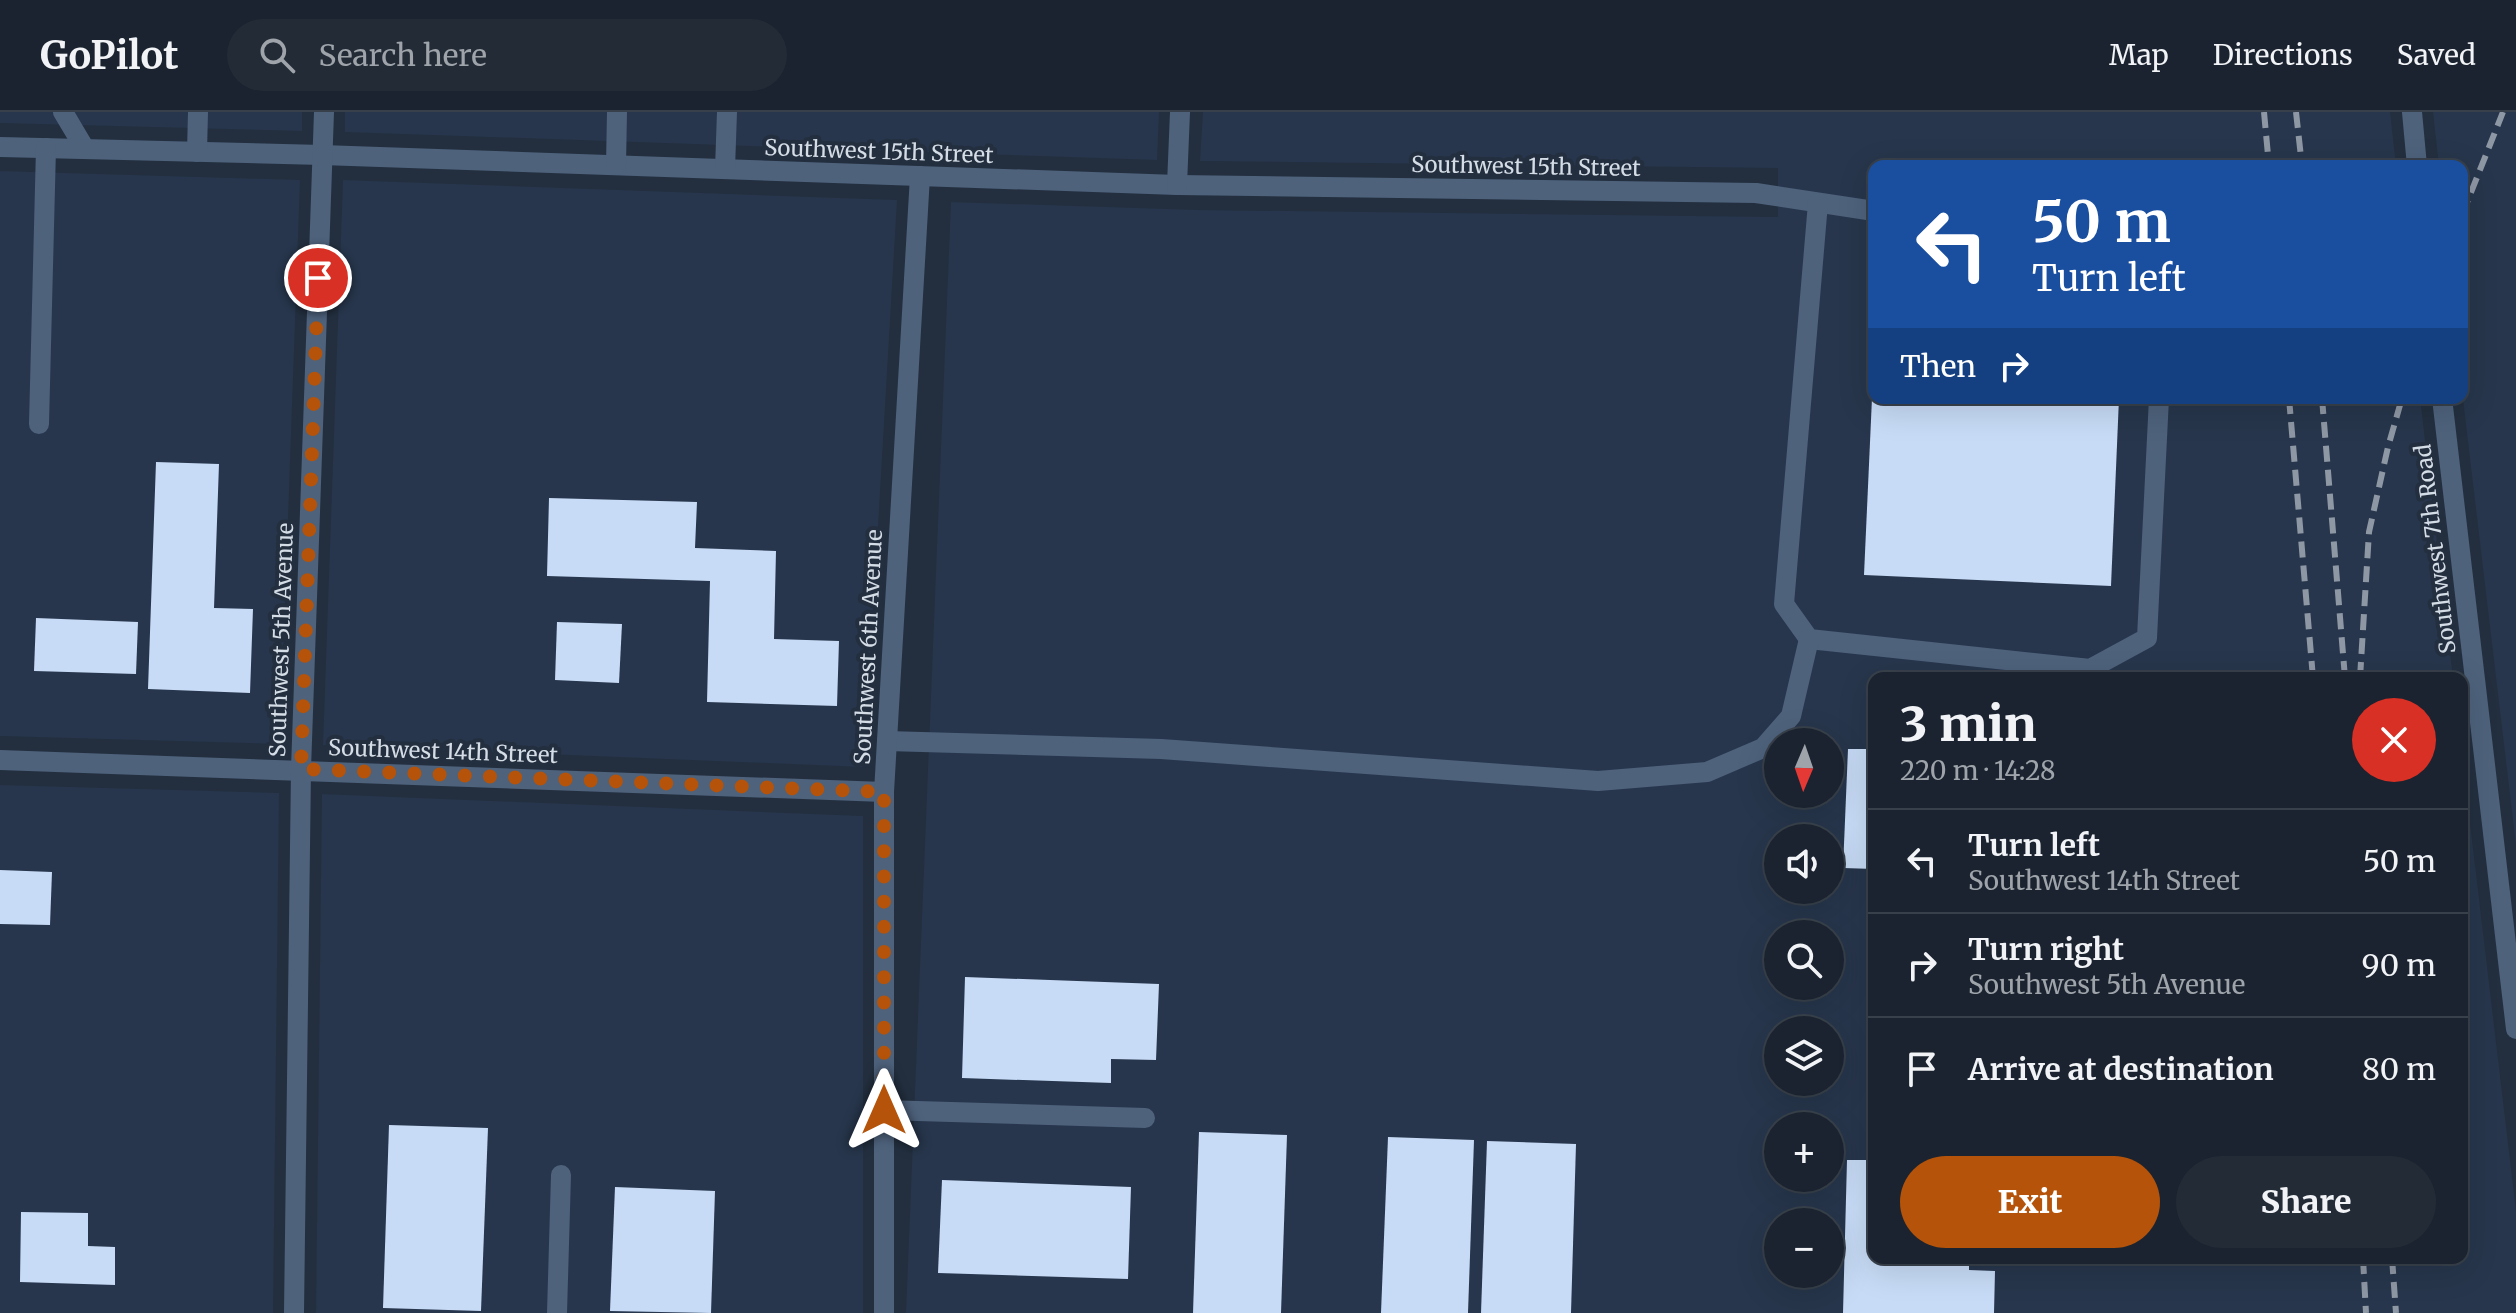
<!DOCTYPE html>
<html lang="en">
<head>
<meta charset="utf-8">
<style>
	:root { --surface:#1a232f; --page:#232b37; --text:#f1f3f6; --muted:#9fa4aa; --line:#38404b; --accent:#b45309 }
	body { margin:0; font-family:Merriweather,serif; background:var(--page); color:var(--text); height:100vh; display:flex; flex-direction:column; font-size:30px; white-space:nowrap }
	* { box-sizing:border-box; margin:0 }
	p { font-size:26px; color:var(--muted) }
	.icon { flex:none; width:44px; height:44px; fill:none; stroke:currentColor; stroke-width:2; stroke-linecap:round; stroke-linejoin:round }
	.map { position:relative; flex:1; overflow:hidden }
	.drawer { position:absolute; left:1868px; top:560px; width:600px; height:592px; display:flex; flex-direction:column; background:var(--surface); border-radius:16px; box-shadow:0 8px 32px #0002,0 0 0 2px var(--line) }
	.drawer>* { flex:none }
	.hud { position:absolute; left:1868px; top:48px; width:600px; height:244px; border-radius:16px; box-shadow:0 8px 32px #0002,0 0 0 2px var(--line); background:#1a4fa0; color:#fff; overflow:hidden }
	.needle { width:52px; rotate:182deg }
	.fabs { position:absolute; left:1764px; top:616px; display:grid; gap:16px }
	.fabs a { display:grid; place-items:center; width:80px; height:80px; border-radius:50%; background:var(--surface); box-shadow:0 8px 32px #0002,0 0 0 2px var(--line); font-size:40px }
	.pin { position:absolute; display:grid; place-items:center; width:68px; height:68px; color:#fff; margin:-34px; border:4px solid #fff; border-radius:50%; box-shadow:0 2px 8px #0007 }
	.me { position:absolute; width:88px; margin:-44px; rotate:0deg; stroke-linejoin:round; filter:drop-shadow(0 0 6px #0008) }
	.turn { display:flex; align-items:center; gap:28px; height:168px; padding:0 32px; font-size:36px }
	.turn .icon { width:104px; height:104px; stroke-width:2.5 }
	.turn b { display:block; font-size:56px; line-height:68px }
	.then { display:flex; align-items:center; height:76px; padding:0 32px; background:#0003; gap:16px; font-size:30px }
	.round { display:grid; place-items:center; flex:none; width:84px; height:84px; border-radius:42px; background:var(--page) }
	.headline { display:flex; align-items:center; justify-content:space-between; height:136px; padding:0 32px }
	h1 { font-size:48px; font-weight:800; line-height:60px }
	.button { display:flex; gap:16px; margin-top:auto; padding:16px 32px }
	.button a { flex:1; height:92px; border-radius:48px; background:var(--accent); color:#fff; font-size:32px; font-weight:800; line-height:92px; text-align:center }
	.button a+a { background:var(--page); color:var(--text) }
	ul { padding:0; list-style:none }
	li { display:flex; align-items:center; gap:24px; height:104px; padding:0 32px; border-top:2px solid var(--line) }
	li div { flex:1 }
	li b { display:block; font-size:30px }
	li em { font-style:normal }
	header { display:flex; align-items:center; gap:48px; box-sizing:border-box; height:112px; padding:0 40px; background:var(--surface); border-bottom:2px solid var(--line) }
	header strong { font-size:38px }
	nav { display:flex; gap:44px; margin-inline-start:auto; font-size:28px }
	.search { width:560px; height:72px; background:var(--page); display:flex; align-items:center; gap:20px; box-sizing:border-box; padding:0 28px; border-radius:44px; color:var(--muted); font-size:30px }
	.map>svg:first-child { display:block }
	.built { fill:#27364c; fill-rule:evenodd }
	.building { fill:#c7dbf6 }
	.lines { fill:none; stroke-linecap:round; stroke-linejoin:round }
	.minor { stroke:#4e627c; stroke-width:20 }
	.rail { stroke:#8e97a4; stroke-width:6; stroke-dasharray:16 8; stroke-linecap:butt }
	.route { stroke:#b45309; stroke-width:14; stroke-dasharray:0 25.2 }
	.labels { text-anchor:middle; stroke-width:8; stroke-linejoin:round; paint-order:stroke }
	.street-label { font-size:22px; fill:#d4dce6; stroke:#232f3f }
</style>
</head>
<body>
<header>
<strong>GoPilot</strong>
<div class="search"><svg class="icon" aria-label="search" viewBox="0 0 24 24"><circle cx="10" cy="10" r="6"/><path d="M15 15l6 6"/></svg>Search here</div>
<nav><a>Map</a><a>Directions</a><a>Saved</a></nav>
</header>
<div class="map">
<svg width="2516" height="1201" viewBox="0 0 2516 1201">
	<rect width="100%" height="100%" fill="#232f3f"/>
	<g class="built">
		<path d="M0 0H302V19L0 11Z"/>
		<path d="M345 0H1159L1157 48 345 20Z"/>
		<path d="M1203 0H2390L2396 54H1874V286H2420L2453 566H1874V1146H2462V644L2516 1099V1201H906L951 90 1198 98 1778 105V56L1200 49ZM1778 630H1830V682H1778ZM1778 726H1830V778H1778ZM1778 822H1830V874H1778ZM1778 918H1830V970H1778ZM1778 1014H1830V1066H1778ZM1778 1110H1830V1162H1778Z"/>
		<path d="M2433 0H2516V733L2462 279V54H2439Z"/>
		<path d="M0 59 300 68 280 632 0 624Z"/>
		<path d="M343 68 897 88 864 655 323 633Z"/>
		<path d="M0 673 279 681 273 1201H0Z"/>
		<path d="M322 682 863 704V1201H316Z"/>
	</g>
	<g class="building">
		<path d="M1872 286H2119L2111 474 1864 463Z"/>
		<path d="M156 350 219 352 214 496 253 497 250 581 148 577Z"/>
		<path d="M549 386 697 390 695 436 776 439 774 527 839 529 837 594 707 590 710 469 547 464Z"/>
		<path d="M36 506 138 510 136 562 34 559Z"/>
		<path d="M557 510 622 512 619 571 555 568Z"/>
		<path d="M1848 637H1874V757L1843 756Z"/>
		<path d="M0 758 52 760 50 813 0 812Z"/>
		<path d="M965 865 1159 872 1156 948 1111 947V971L962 966Z"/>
		<path d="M389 1013 488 1016 481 1199 383 1196Z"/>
		<path d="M1199 1020 1287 1023 1281 1201H1193Z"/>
		<path d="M1388 1025 1474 1028 1468 1201H1381Z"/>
		<path d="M1487 1029 1576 1032 1571 1201H1481Z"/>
		<path d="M1847 1048H1874V1146H1969V1158L1995 1159 1994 1201H1843Z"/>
		<path d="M942 1068 1131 1075 1128 1167 938 1161Z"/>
		<path d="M615 1075 715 1079 711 1201 610 1199Z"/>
		<path d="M21 1100 88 1101V1134L115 1135V1173L20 1170Z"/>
	</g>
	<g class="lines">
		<g class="minor">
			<path d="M63 0 85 37"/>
			<path d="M2412 0 2417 54"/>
			<path d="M0 35 322 43 1177 73 1756 81 1874 99"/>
			<path d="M197 40 198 0"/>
			<path d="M616 53 617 0"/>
			<path d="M725 57 727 0"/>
			<path d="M1177 73 1180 0"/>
			<path d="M1818 91 1784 492 1809 527 2090 557 2147 526 2159 286"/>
			<path d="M2442 286 2516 917"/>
			<path d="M39 312 46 36"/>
			<path d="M887 629 1161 637 1598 669 1707 660 1763 636 1791 604 1809 527"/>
			<path d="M0 648 884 680"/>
			<path d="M884 998 1145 1006"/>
			<path d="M294 1201 301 657 324 0"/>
			<path d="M557 1201 561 1063"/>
			<path d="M884 1201V680L920 64"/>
		</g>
		<g class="rail">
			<path d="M2264 0 2269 54"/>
			<path d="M2296 0 2302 54"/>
			<path d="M2462 103 2503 0"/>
			<path d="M2289 286 2313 566"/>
			<path d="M2322 286 2345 566"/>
			<path d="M2360 566 2369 420 2388 335 2402 286"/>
			<path d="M2363 1146 2366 1201"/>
			<path d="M2392 1146 2396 1201"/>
		</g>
	</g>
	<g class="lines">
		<path class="route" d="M318 166 301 657 884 680V998"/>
	</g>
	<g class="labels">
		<g class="street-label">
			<text transform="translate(879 39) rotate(2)" y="8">Southwest 15th Street</text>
			<text transform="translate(1526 54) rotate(1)" y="8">Southwest 15th Street</text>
			<text transform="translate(2435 437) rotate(-97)" y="8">Southwest 7th Road</text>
			<text transform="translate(281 528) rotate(-88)" y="8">Southwest 5th Avenue</text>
			<text transform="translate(868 535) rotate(-87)" y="8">Southwest 6th Avenue</text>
			<text transform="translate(443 639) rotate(2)" y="8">Southwest 14th Street</text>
		</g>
	</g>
</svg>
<div class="fabs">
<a><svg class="needle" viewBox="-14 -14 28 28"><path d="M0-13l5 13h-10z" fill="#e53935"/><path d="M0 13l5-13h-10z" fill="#9fa4aa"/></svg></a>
<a><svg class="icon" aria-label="sound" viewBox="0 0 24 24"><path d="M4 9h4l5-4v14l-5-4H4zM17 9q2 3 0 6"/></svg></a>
<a><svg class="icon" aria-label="search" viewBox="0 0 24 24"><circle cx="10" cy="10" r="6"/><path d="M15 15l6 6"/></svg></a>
<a><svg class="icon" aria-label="layers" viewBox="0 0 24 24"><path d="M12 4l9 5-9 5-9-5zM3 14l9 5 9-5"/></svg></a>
<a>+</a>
<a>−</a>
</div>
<div class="pin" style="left:318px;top:166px;background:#d93025"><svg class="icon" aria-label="arrive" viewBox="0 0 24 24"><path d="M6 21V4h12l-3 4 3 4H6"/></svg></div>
<svg class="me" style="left:884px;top:998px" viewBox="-20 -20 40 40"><path d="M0-17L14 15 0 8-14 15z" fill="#b45309" stroke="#fff" stroke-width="4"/></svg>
<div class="hud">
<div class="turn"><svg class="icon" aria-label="left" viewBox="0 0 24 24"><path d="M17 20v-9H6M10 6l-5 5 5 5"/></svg><div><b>50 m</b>Turn left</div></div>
<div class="then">Then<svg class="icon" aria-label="right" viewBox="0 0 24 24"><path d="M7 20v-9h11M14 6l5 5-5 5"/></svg></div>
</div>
<section class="drawer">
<div class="headline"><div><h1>3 min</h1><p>220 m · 14:28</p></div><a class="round" style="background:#d93025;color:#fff"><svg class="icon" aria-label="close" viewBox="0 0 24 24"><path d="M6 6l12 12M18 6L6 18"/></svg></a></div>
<ul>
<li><svg class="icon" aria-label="left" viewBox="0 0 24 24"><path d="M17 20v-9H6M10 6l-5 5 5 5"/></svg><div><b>Turn left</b><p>Southwest 14th Street</p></div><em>50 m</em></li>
<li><svg class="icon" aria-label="right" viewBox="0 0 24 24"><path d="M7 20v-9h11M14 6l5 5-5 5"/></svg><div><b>Turn right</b><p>Southwest 5th Avenue</p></div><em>90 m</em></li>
<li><svg class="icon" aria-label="arrive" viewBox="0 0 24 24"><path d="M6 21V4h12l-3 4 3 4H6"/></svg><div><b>Arrive at destination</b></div><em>80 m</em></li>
</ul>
<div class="button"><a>Exit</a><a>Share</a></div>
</section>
</div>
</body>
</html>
